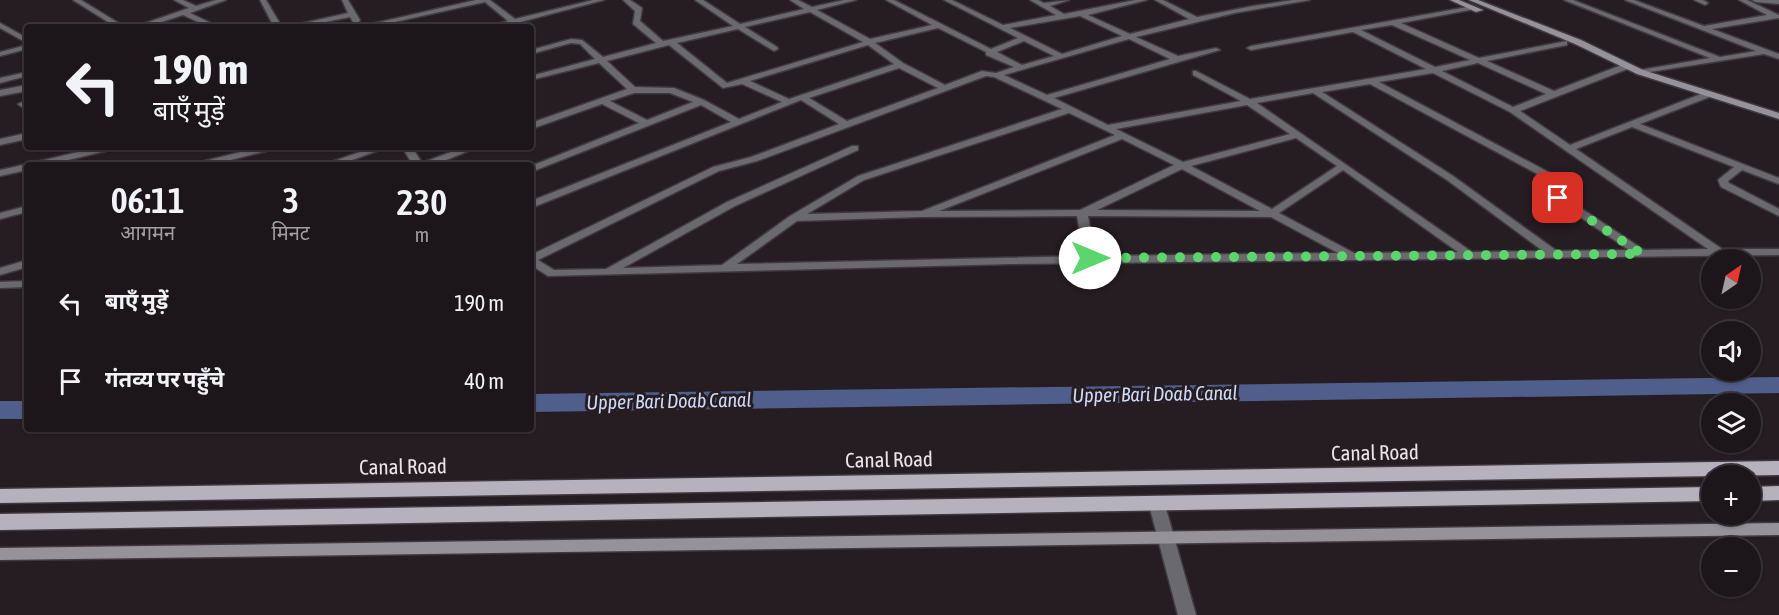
<!DOCTYPE html>
<html lang="hi">
<head>
<meta charset="utf-8">
<style>
	:root { --surface:#1c161a; --page:#292327; --text:#f1f3f6; --muted:#a09fa2; --line:#3a3539 }
	body { margin:0; font-family:"Asap Condensed","Noto Sans Devanagari",sans-serif; background:var(--page); color:var(--text); height:100vh; display:flex; flex-direction:column; font-size:22px; white-space:nowrap }
	* { box-sizing:border-box; margin:0 }
	p { font-size:20px; color:var(--muted) }
	.icon { flex:none; width:33px; height:33px; fill:none; stroke:currentColor; stroke-width:2; stroke-linecap:round; stroke-linejoin:round }
	.map { position:relative; flex:1; overflow:hidden }
	.side { position:absolute; left:24px; top:162px; width:510px; height:270px; display:flex; flex-direction:column; background:var(--surface); border-radius:6px; box-shadow:0 2px 4px #0004,0 0 0 2px var(--line) }
	.side>* { flex:none }
	.top-card { position:absolute; left:24px; top:24px; width:510px; height:126px; border-radius:6px; box-shadow:0 2px 4px #0004,0 0 0 2px var(--line); background:#1c161a; color:var(--text); overflow:hidden }
	.needle { width:39px; rotate:34deg }
	.controls { position:absolute; left:1701px; top:249px; display:grid; gap:12px }
	.controls a { display:grid; place-items:center; width:60px; height:60px; border-radius:50%; background:var(--surface); box-shadow:0 2px 4px #0004,0 0 0 2px var(--line); font-size:30px }
	.pin { position:absolute; display:grid; place-items:center; width:51px; height:51px; color:#fff; margin:-26px; border-radius:12px; box-shadow:0 3px 9px #0006 }
	.me { position:absolute; width:66px; margin:-33px; rotate:90deg; stroke-linejoin:round; filter:drop-shadow(0 0 4px #0008) }
	.turn { display:flex; align-items:center; gap:21px; height:126px; padding:0 30px; font-size:27px }
	.turn .icon { width:78px; height:78px; stroke-width:2.5 }
	.turn b { display:block; font-size:42px; line-height:51px }
	.eta { display:flex; justify-content:space-evenly; align-items:center; height:102px; text-align:center }
	.eta b { font-size:36px; font-weight:600; line-height:42px }
	ul { padding:0; list-style:none }
	li { display:flex; align-items:center; gap:18px; height:78px; padding:0 30px }
	li div { flex:1 }
	li b { display:block; font-size:22px }
	li em { font-style:normal }
	.map>svg:first-child { display:block }
	.lines { fill:none; stroke-linecap:round; stroke-linejoin:round }
	.canal { fill:#4f5e8a; fill-rule:evenodd }
	.street-casing { stroke:#41393f; stroke-width:3 }
	.secondary-casing { stroke:#41393f; stroke-width:3 }
	.primary-casing { stroke:#41393f; stroke-width:3 }
	.street { fill:#6a696e; fill-rule:evenodd }
	.secondary { fill:#95929a; fill-rule:evenodd }
	.primary { fill:#b6b2bd; fill-rule:evenodd }
	.route { stroke:#5cd56d; stroke-width:10; stroke-dasharray:0 18 }
	.labels { text-anchor:middle; stroke-width:6; stroke-linejoin:round; paint-order:stroke }
	.water-label { font-size:20px; font-style:italic; fill:#cfd9f6; stroke:#261d23 }
	.near-street-label { font-size:21px; fill:#eae4e8; stroke:#261d23 }
</style>
</head>
<body>
<div class="map">
<svg width="1779" height="615" viewBox="0 0 1779 615">
	<rect width="100%" height="100%" fill="#261d23"/>
	<g class="lines">
		<g class="canal">
			<path d="M1779 377V393L531 412V394Z"/>
			<rect x="0" y="401" width="27" height="18"/>
		</g>
		<defs>
			<g id="street">
				<path d="M73 0H81L125 27H116Z"/>
				<path d="M174 0H183L196 6 216 0H226L190 13 219 27H209L183 15 146 27H134L189 8Z"/>
				<path d="M260 0H266L282 27H274Z"/>
				<path d="M342 0H348L360 20 359 22H353L350 17 301 27H286L348 13Z"/>
				<path d="M476 0H490L515 19 593 0H604L501 27H488L508 21 485 2 372 27H358Z"/>
				<path d="M623 0H630L642 8 640 21 663 41 733 26 695 0H703L740 24 804 9 790 0H798L812 7 844 0H856L817 10 870 39 932 25 886 0H894L991 49 1018 38 944 0H952L1003 25 1056 15 1030 0H1038L1044 3 1069 0 1050 6 1064 14 1135 0H1147L1088 15 1130 34 1189 19 1155 0H1163L1197 17 1253 6 1293 0H1310L1235 13 1136 37 1178 56 1216 48 1220 50 1054 98 1108 125 1241 101 1193 75V71H1196L1250 99 1426 69 1353 32 1251 50 1247 48 1251 46 1473 6 1475 7V9L1401 23 1479 58 1567 41V45L1487 61 1554 91 1624 64H1630V68L1520 111 1570 145 1706 92H1712V96L1640 124 1779 178V184L1742 170 1728 181 1729 183 1779 209V216L1721 187 1718 180 1734 167 1632 127 1576 149 1722 249H1779V255L1012 264 548 276 531 265V255L713 167 751 157 839 124 801 100 531 208V201L731 122 701 105 531 172V166L639 123 602 104 531 129V123L627 89 599 63 531 80V76L595 59 580 44 571 43 531 54V50L571 39 582 40 603 57 656 43 633 24 635 11ZM810 12 863 42 727 83 677 43 738 29 774 51 778 49 777 47 745 27ZM1080 16 1122 36 1062 54 1010 28ZM1392 25 1470 60 1435 67 1361 30ZM938 28 986 52V55L1014 67 996 73 982 71 945 85 903 63 875 43ZM1129 39 1170 59 1047 95 1004 75ZM1024 41 1054 56 1022 65 997 52ZM669 45 723 88 742 84 782 102 739 119 704 100 674 88 635 87 607 61ZM868 45 894 64 789 99 750 81ZM1478 63 1546 94 1513 107 1442 71ZM899 68 938 88 847 121 809 98ZM1433 73 1510 112 1708 249 1644 250 1552 189 1557 182 1552 174 1379 82ZM986 76 994 77 1062 109 858 176 790 216 722 265 623 268 735 206 858 150V146H852L727 202 606 269 554 270 538 260 719 171 757 161ZM1370 84 1545 178 1547 182 1542 187 1543 192 1629 250 1557 251 1453 176 1322 92ZM634 93H670L693 102 647 120 610 101ZM1313 93 1447 180 1543 251 1472 252 1257 103ZM1247 105 1290 134 1183 162 1116 129ZM1069 113 1115 135 922 211 807 214 864 180ZM1296 138 1337 166 1272 209 1191 166ZM1122 139 1174 165 1080 210 939 211ZM1182 169 1260 211 1097 210ZM1343 170 1458 252 1354 253 1279 213ZM1077 216 1084 256 737 264 797 221 920 217ZM1088 216 1271 217 1338 253 1095 256Z"/>
				<path d="M1564 0H1573L1720 57 1756 51 1625 0H1634L1704 26 1767 15 1739 0H1747L1779 15V18L1712 29 1779 54V59L1764 54 1637 74 1636 72 1640 70 1710 58Z"/>
				<path d="M1694 0H1703L1708 3 1705 5Z"/>
				<path d="M1752 0H1779V4L1755 2Z"/>
				<path d="M0 23 27 38V43L0 28Z"/>
				<path d="M27 45V49L0 56V52Z"/>
				<path d="M27 72V76L0 83V78Z"/>
				<path d="M27 85V91L0 96V90Z"/>
				<path d="M27 100V106L22 107 18 104Z"/>
				<path d="M27 133V139L0 145V139Z"/>
				<path d="M99 147H116L114 149 47 165H27V170L0 176V170L27 164 30 165 32 163Z"/>
				<path d="M260 147H276L274 149 211 165H195L197 163Z"/>
				<path d="M374 147H388L338 165H323Z"/>
				<path d="M402 147H412L422 163 464 147H478L434 165H413Z"/>
				<path d="M27 206V212L0 219V213Z"/>
				<path d="M27 260V267L0 275V268Z"/>
				<path d="M27 281V287L0 288V282Z"/>
				<path d="M1157 499 1162 501 1165 505 1196 615H1178L1149 505 1152 501Z"/>
			</g>
			<g id="secondary">
				<path d="M1450 0H1459L1483 10 1476 12Z"/>
				<path d="M1469 0H1478L1581 40 1643 70 1779 113V119L1637 74 1575 44Z"/>
				<path d="M1779 523V535L0 560V548Z"/>
			</g>
			<g id="primary">
				<path d="M1779 461V475L0 503V489Z"/>
				<path d="M1779 486V500L1750 501V487Z"/>
				<path d="M1712 487V501L0 530V514Z"/>
			</g>
		</defs>
		<use href="#street" class="street-casing"/>
		<use href="#secondary" class="secondary-casing"/>
		<use href="#primary" class="primary-casing"/>
		<use href="#street" class="street"/>
		<use href="#secondary" class="secondary"/>
		<use href="#primary" class="primary"/>
	</g>
	<g class="lines">
		<path class="route" d="M1090 258 1642 254 1558 198"/>
	</g>
	<g class="labels">
		<g class="water-label">
			<text transform="translate(1155 394) rotate(-1)" y="7">Upper Bari Doab Canal</text>
			<text transform="translate(669 401) rotate(-1)" y="7">Upper Bari Doab Canal</text>
		</g>
		<g class="near-street-label">
			<text transform="translate(1375 453) rotate(-1)" y="7">Canal Road</text>
			<text transform="translate(889 460) rotate(-1)" y="7">Canal Road</text>
			<text transform="translate(403 467) rotate(-1)" y="7">Canal Road</text>
		</g>
	</g>
</svg>
<div class="controls">
<a><svg class="needle" viewBox="-14 -14 28 28"><path d="M0-13l5 13h-10z" fill="#e53935"/><path d="M0 13l5-13h-10z" fill="#a09fa2"/></svg></a>
<a><svg class="icon" aria-label="sound" viewBox="0 0 24 24"><path d="M4 9h4l5-4v14l-5-4H4zM17 9q2 3 0 6"/></svg></a>
<a><svg class="icon" aria-label="layers" viewBox="0 0 24 24"><path d="M12 4l9 5-9 5-9-5zM3 14l9 5 9-5"/></svg></a>
<a>+</a>
<a>−</a>
</div>
<div class="pin" style="left:1558px;top:198px;background:#d93025"><svg class="icon" aria-label="arrive" viewBox="0 0 24 24"><path d="M6 21V4h12l-3 4 3 4H6"/></svg></div>
<svg class="me" style="left:1090px;top:258px" viewBox="-20 -20 40 40"><circle r="19" fill="#fff"/><path d="M0-13L10 11 0 6-10 11z" fill="#5cd56d"/></svg>
<div class="top-card">
<div class="turn"><svg class="icon" aria-label="left" viewBox="0 0 24 24"><path d="M17 20v-9H6M10 6l-5 5 5 5"/></svg><div><b>190 m</b>बाएँ मुड़ें</div></div>
</div>
<section class="side">
<div class="eta">
<div><b>06:11</b><p>आगमन</p></div>
<div><b>3</b><p>मिनट</p></div>
<div><b>230</b><p>m</p></div>
</div>
<ul>
<li><svg class="icon" aria-label="left" viewBox="0 0 24 24"><path d="M17 20v-9H6M10 6l-5 5 5 5"/></svg><div><b>बाएँ मुड़ें</b></div><em>190 m</em></li>
<li><svg class="icon" aria-label="arrive" viewBox="0 0 24 24"><path d="M6 21V4h12l-3 4 3 4H6"/></svg><div><b>गंतव्य पर पहुँचे</b></div><em>40 m</em></li>
</ul>
</section>
</div>
</body>
</html>
